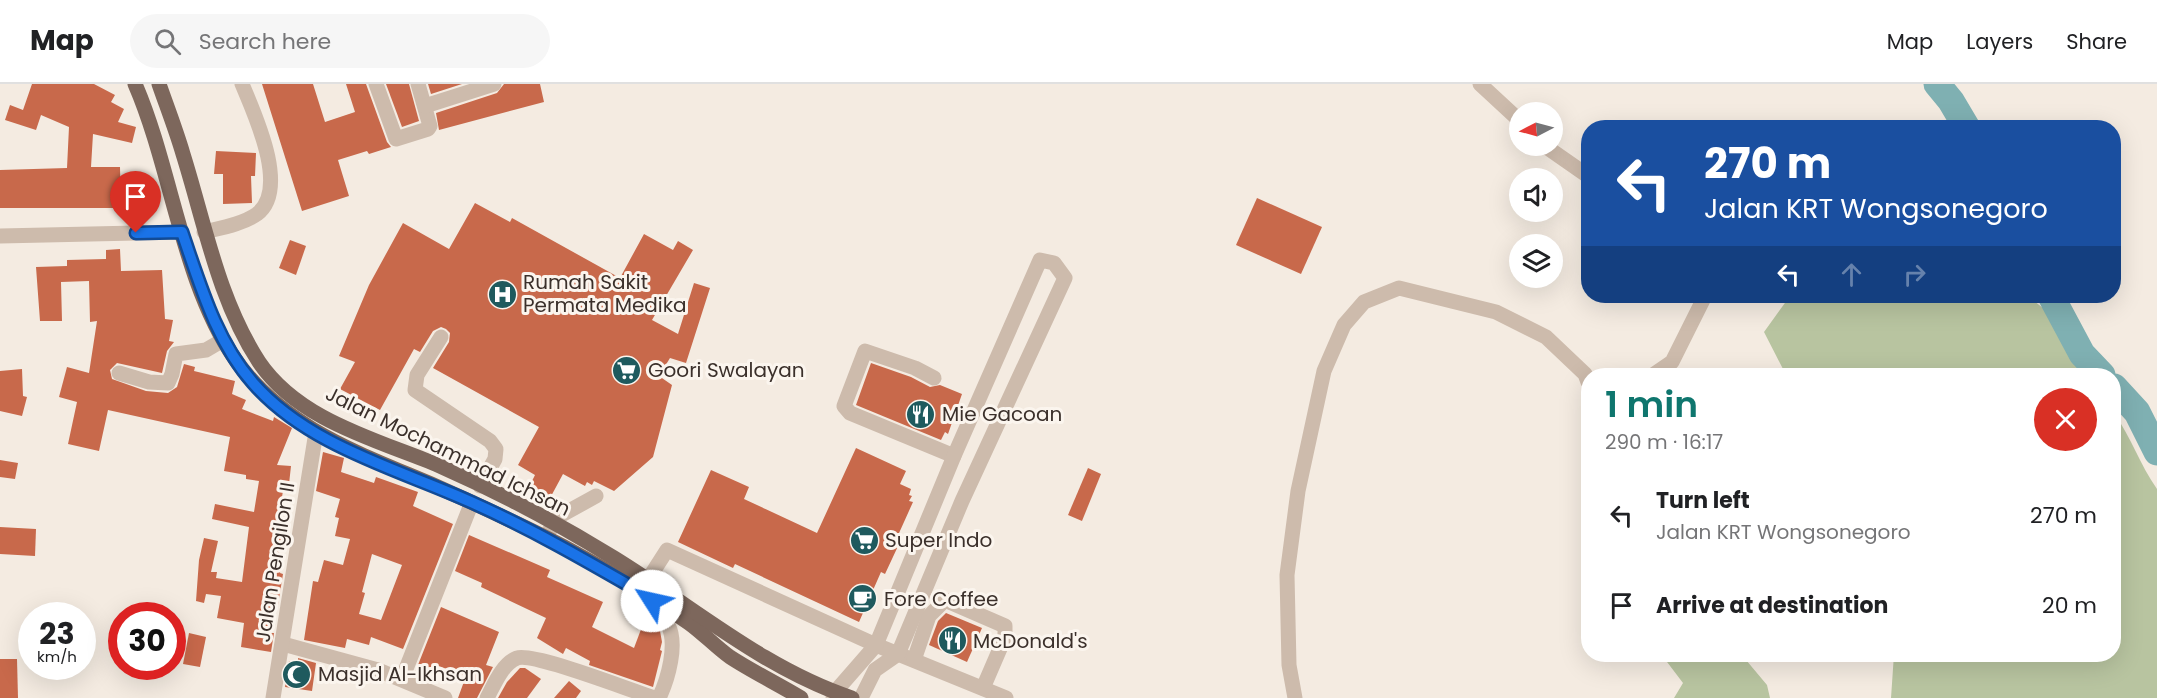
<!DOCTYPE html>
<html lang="en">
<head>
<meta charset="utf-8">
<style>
	:root { --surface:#fff; --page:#f6f6f6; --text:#202124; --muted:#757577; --line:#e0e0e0; --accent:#0f766e }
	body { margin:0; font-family:Poppins,sans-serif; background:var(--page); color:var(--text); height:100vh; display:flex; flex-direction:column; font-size:22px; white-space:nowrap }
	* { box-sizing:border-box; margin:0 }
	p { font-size:20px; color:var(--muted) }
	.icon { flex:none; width:33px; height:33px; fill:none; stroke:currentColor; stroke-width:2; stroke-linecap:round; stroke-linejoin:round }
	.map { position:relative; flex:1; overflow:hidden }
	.panel { position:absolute; left:1581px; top:284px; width:540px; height:294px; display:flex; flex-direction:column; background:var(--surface); border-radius:24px; box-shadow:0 6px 24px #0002 }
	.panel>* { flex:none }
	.top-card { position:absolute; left:1581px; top:36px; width:540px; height:183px; border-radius:24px; box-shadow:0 6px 24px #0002; background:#1a4fa0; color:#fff; overflow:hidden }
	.needle { width:39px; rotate:264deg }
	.fabs { position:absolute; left:1509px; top:18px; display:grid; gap:12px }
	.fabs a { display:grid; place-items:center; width:54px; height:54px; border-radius:50%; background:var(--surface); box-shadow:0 6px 24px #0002; font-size:30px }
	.speed { position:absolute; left:18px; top:518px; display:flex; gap:12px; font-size:30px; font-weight:700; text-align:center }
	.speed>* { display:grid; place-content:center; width:78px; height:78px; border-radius:50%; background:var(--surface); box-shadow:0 6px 24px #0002; line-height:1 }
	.speed small { font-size:15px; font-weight:400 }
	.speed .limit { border:9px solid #d22; background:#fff; color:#111 }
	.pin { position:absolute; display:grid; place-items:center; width:51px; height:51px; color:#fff; margin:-62px -26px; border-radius:50% 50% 50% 0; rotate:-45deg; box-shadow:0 0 6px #0007 }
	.pin .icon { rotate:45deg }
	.me { position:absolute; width:66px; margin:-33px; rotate:305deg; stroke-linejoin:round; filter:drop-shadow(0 0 4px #0008) }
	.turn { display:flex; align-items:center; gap:21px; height:126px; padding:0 24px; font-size:27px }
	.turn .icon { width:78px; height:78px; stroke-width:2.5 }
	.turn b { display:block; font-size:42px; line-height:51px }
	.lanes { display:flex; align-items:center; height:57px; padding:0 24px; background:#0003; justify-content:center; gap:30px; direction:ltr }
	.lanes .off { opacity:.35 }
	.round { display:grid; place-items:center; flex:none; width:63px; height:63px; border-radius:32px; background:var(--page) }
	.summary { display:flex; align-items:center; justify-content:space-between; height:102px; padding:0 24px }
	h1 { font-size:36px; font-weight:600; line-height:45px; color:var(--accent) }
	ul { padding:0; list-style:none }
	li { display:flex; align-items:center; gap:18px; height:90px; padding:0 24px }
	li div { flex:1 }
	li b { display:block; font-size:22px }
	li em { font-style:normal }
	header { display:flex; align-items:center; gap:36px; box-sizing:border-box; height:84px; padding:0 30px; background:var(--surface); border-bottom:2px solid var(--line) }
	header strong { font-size:28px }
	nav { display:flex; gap:33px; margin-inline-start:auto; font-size:21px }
	.search { width:420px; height:54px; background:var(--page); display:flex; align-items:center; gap:15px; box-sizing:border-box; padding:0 21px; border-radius:33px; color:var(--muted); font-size:22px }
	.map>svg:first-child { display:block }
	.green { fill:#b8c4a0 }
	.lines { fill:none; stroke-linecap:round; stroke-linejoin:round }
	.river { stroke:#7fb0b2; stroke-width:27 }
	.building { fill:#c8694b; fill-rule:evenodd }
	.minor { stroke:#cdbbac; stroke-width:15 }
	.major { stroke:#7d675c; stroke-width:15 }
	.route-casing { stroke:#114b97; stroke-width:15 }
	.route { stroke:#1a73e8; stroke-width:10 }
	.labels { text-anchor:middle; stroke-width:6; stroke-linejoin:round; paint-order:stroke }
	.poi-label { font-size:20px; fill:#3b302b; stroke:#fbf5ee; text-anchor:start }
	.street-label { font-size:20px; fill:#3b302b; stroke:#fbf5ee }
</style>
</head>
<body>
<header>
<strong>Map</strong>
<div class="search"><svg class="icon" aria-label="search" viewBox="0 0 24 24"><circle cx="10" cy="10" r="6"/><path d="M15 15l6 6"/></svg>Search here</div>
<nav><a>Map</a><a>Layers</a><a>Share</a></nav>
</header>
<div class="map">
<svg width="2157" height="614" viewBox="0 0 2157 614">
	<rect width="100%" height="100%" fill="#f4ebe1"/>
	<g class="green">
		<path d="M1916 37 1945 39 1948 43H1911Z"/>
		<path d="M1790 212H2028L2054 233 2071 272 2085 291H1778L1783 285 1764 248Z"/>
		<path d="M2114 329C2131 353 2140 381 2157 405V614H1891L1894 570H2114Z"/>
		<path d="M1661 570H1741L1767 601 1770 614H1674L1683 599Z"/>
	</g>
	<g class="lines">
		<g class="river">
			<path d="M1937 0 1951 17 1967 44"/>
			<path d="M2051 212 2082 270 2102 291"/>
			<path d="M2114 303 2137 328 2157 368"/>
		</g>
	</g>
	<g class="building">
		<path d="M32 0H94L115 11 111 18 124 25 118 38 136 43 132 59 93 50 91 83H120L121 124H0V86L67 84 69 43 41 31 36 46 5 36 10 21 23 26Z"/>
		<path d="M262 0H313L325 38 355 28 346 0H366L387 58 391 63 369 70 367 67 338 76 349 112 302 127Z"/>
		<path d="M386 0H409L419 37 402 43Z"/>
		<path d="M428 0H462L431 10Z"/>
		<path d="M504 0H540L544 18 439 46 436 29 497 9Z"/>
		<path d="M216 67 256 69 255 92H251L252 119 223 120V90H214Z"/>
		<path d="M1257 114 1322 143 1301 190 1236 161Z"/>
		<path d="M475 119 510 138 512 134 620 194 644 150 673 166 678 157 693 166 652 236 678 250 694 199 710 204 686 279 670 274 659 292 672 301 653 373 614 407 594 397 592 401 587 398 585 402 563 390 549 416 528 405 535 391 518 381 539 343 433 284 449 258 450 249 446 245 441 243 433 247 420 268 414 265 380 326 340 305 355 278 339 272 369 201 403 139 449 165Z"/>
		<path d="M290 156 306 162 296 191 279 184Z"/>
		<path d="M120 165 121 187 162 186 165 235 173 236 169 257 174 258 167 267 162 289 117 279 110 286 112 295 146 307 168 309 177 303 184 280 195 283 194 287 235 297 232 310 246 316 242 325 273 337 274 333 292 344 277 381 291 382 289 400H284L279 433 282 434 278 451H281L278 480H281L280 489 283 490 278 521H274L269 549H274L271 568 241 563 244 539 217 534 221 512 206 510 204 519 196 517 199 476 204 454 218 457 211 488H217L216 494 242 498 249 443 212 435 215 420 254 428 259 397 246 395V391L224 387 230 353 108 326 99 367 68 360 77 318 59 313 67 283 89 289 97 237 90 238 89 197 61 198 62 237H40L36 183 67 182V176L106 175V166Z"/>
		<path d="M871 279 911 293 930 303 940 301 962 310 948 350 945 348 941 356 856 321Z"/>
		<path d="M22 285 23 312 27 313 22 332 0 327V287Z"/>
		<path d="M856 364 906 387 900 400 911 405 909 411 912 412 909 417 913 418 895 458 899 460 885 490 881 488 859 538 735 480 733 484 678 458 711 386 749 403 744 415 817 449Z"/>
		<path d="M323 368 344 374 341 388 374 399 376 393 418 408 413 422 453 440 403 565 371 553 369 561 347 555 345 564 304 556 313 497 318 498 324 476 343 481 350 455 335 452 339 434 335 433 340 415 316 407ZM372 470 402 481 381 536 359 530 365 509 362 508Z"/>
		<path d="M0 376 18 379 15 395 0 393Z"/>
		<path d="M1088 384 1101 390 1082 437 1068 431Z"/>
		<path d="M0 443 36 445 35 472 0 470Z"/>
		<path d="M469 451 550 486 547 493 603 518 592 543 634 564 643 540 660 547 662 558 660 566 662 567 653 603 589 581 590 577 566 564 563 570 537 554 546 534 481 503 482 499 455 487Z"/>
		<path d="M441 523 499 548 486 581 493 583 477 614H458L466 592 436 581 430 597 414 591Z"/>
		<path d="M946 529 982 544 967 578 929 561 938 537Z"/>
		<path d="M189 549 206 553 200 583 183 580Z"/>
		<path d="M298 574 316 579 312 607 285 603 289 577 298 578Z"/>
		<path d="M0 575H17L18 614H0Z"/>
		<path d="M520 584H525L541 595 527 614H498L507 598Z"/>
		<path d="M569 597 581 607 576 614H554Z"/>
	</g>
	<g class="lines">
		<g class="minor">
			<path d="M376 0 396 55 428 45 430 42 418 0"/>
			<path d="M1480 0 1520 37"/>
			<path d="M425 22 494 0"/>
			<path d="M1545 62 1588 92"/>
			<path d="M204 148C220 144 243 140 257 130 290 105 254 29 242 0"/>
			<path d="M0 152 182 148"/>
			<path d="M441 253 417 291 415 306 490 357 496 365 495 375 480 402"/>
			<path d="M119 289 149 298 168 299 172 290 176 270 206 266 223 256"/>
			<path d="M1653 291 1672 278 1705 212"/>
			<path d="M934 294 915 284 865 267 844 322 850 329 954 372"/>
			<path d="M545 454 558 433 596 412"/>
			<path d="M642 505 667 466 876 561 1006 614"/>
			<path d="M655 509 652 517C656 526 663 532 668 541 678 560 668 595 659 614"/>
			<path d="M283 560 378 586 445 614"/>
			<path d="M914 576 929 532 945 516 1005 542V553L983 604"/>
			<path d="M402 595 472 418"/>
			<path d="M273 614 316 348"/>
			<path d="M487 614C494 601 502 580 517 574 534 568 631 607 655 614"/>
			<path d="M833 614 835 608 876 561 954 372 1040 176 1054 179 1065 194 962 417 898 570 875 586 861 614"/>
			<path d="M1295 614 1289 581 1287 491 1298 407 1324 287 1344 241 1364 218 1399 204 1496 228 1546 253 1585 290 1588 298"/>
		</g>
		<g class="major">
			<path d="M135 0C172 85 182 198 235 275 282 343 358 369 431 400 478 421 525 442 570 466 611 488 652 513 689 539 703 549 716 563 730 573 753 588 778 600 801 614"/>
			<path d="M159 0C167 23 176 46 183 70 205 140 218 215 259 278 299 337 378 356 440 382 499 408 559 440 614 474 692 522 764 585 852 614"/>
		</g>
	</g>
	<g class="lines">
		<defs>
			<path id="route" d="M136 149 182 148C200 200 216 257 253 299 308 362 398 385 471 418 534 446 592 480 651 514L652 517"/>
		</defs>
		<use href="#route" class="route-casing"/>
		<use href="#route" class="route"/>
	</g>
	<defs>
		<symbol id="hospital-disc" viewBox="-11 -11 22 22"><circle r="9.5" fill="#1f5a5e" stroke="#fbf5ee"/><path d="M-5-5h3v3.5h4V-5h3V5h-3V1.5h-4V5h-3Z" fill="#fff"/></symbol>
		<symbol id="supermarket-disc" viewBox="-11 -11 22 22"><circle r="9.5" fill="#1f5a5e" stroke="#fbf5ee"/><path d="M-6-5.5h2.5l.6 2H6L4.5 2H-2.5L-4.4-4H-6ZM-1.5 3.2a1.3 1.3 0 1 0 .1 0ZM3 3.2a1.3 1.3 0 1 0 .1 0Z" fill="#fff"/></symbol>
		<symbol id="restaurant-disc" viewBox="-11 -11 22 22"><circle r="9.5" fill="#1f5a5e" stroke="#fbf5ee"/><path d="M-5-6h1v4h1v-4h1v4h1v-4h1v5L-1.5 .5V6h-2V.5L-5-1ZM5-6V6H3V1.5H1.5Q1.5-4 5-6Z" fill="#fff"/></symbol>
		<symbol id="cafe-disc" viewBox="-11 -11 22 22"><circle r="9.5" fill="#1f5a5e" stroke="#fbf5ee"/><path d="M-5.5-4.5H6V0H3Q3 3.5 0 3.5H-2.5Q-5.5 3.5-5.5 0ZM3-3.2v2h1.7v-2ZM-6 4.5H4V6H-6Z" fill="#fff"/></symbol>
		<symbol id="mosque-disc" viewBox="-11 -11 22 22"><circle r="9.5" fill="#1f5a5e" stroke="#fbf5ee"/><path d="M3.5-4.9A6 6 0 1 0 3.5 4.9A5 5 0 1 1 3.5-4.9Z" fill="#fff"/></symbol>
	</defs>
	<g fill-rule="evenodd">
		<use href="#hospital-disc" x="486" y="194" width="33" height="33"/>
		<use href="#supermarket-disc" x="610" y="270" width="33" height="33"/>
		<use href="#restaurant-disc" x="904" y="314" width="33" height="33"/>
		<use href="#supermarket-disc" x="848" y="440" width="33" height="33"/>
		<use href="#cafe-disc" x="846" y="498" width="33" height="33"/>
		<use href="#restaurant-disc" x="936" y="540" width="33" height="33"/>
		<use href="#mosque-disc" x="280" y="574" width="33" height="33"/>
	</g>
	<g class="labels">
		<g class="poi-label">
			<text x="523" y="205">Rumah Sakit<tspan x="523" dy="23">Permata Medika</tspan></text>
			<text x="648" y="293">Goori Swalayan</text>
			<text x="942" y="337">Mie Gacoan</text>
			<text x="885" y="463">Super Indo</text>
			<text x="884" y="522">Fore Coffee</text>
			<text x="973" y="564">McDonald's</text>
			<text x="318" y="597">Masjid Al-Ikhsan</text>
		</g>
		<g class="street-label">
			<text transform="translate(448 367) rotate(26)" y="7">Jalan Mochammad Ichsan</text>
			<text transform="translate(275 478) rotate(-81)" y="7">Jalan Pengilon II</text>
		</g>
	</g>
</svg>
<div class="fabs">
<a><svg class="needle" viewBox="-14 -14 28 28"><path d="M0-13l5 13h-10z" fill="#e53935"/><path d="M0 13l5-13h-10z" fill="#757577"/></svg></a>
<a><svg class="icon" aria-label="sound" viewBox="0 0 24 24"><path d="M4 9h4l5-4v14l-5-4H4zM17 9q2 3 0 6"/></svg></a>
<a><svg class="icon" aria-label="layers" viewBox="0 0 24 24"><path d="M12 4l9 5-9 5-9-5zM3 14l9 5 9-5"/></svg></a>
</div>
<div class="speed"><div>23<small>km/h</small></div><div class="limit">30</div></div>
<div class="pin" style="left:136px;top:149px;background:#d93025"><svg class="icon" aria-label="arrive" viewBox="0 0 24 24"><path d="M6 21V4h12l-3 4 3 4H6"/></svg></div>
<svg class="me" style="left:652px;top:517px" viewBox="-20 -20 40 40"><circle r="19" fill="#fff"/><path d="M0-13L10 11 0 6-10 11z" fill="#1a73e8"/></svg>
<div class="top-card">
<div class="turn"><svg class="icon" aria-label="left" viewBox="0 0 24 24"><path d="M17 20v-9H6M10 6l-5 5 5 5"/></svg><div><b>270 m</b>Jalan KRT Wongsonegoro</div></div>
<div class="lanes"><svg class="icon" aria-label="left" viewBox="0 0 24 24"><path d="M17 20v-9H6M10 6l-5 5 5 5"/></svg><svg class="icon off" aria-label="ahead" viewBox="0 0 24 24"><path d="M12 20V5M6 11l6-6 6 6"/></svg><svg class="icon off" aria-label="right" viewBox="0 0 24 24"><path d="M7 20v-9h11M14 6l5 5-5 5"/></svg></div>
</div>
<section class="panel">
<div class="summary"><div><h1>1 min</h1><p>290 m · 16:17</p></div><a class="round" style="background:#d93025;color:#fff"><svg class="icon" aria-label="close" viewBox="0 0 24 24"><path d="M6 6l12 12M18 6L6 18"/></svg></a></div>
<ul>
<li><svg class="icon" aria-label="left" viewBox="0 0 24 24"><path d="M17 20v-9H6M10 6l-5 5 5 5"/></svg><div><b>Turn left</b><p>Jalan KRT Wongsonegoro</p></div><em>270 m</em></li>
<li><svg class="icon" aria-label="arrive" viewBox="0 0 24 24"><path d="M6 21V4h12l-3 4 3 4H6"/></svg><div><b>Arrive at destination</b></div><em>20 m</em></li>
</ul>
</section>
</div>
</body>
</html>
